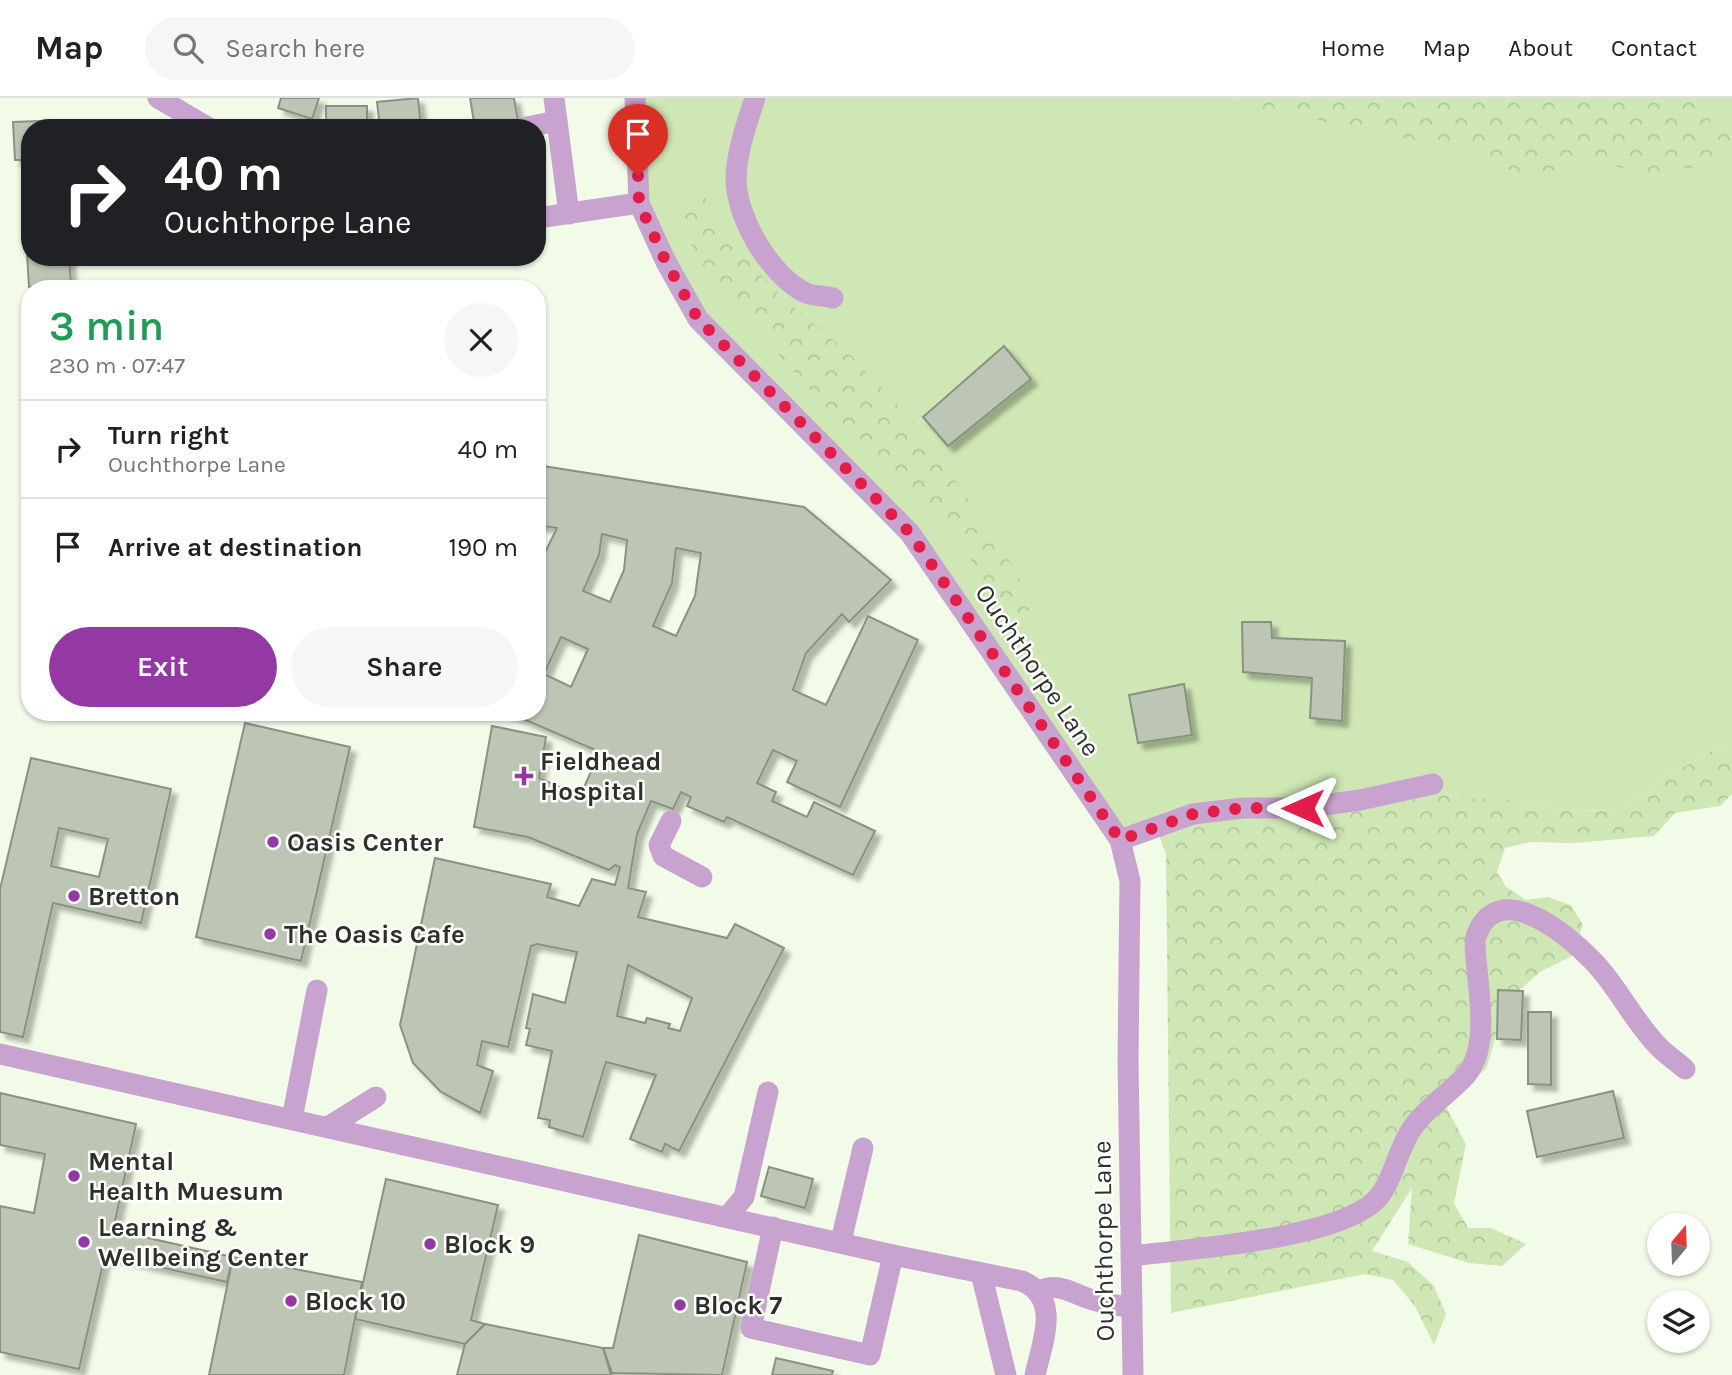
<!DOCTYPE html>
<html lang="en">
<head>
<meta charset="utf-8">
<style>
	:root { --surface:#fff; --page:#f6f6f6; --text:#202124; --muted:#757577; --line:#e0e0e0; --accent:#9438a3 }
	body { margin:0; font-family:Karla,sans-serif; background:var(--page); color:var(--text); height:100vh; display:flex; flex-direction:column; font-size:26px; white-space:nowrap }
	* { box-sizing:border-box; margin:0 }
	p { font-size:23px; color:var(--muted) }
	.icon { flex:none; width:38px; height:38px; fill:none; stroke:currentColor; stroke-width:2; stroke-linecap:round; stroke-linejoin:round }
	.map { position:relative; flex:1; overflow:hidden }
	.drawer { position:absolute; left:21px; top:182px; width:525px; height:441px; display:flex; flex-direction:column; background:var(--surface); border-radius:28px; box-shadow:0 2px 5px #0004 }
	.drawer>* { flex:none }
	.hud { position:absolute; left:21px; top:21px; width:525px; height:147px; border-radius:28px; box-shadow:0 2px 5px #0004; background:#202124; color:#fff; overflow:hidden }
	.needle { width:46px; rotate:19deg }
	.buttons { position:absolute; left:1647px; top:1115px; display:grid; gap:14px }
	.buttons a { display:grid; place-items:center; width:63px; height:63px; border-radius:50%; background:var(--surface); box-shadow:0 2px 5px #0004; font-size:35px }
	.pin { position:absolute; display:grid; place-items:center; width:60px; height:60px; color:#fff; margin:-72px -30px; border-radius:50% 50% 50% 0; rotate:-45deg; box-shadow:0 0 7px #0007 }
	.pin .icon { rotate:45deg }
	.me { position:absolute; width:77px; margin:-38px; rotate:270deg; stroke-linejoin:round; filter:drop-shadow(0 0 5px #0008) }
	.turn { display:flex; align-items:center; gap:24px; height:147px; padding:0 28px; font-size:32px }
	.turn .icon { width:91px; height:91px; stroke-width:2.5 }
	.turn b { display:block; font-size:49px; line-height:60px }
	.round { display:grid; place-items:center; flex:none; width:74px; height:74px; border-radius:37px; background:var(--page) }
	.overview { display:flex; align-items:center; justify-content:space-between; height:119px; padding:0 28px }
	h1 { font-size:42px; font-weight:600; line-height:52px; color:#1e9e55 }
	.action { display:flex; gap:14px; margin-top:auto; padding:14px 28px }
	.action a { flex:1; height:80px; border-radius:42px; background:var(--accent); color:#fff; font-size:28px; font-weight:600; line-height:80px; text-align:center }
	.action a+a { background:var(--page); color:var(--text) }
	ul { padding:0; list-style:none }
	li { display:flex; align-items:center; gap:21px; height:98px; padding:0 28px; border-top:2px solid var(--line) }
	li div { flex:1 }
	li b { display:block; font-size:26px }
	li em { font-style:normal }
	header { display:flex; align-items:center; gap:42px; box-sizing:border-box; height:98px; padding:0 35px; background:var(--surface); border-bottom:2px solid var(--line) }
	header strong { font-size:33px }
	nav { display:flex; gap:38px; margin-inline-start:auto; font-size:24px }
	.search { width:490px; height:63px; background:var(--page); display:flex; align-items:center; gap:18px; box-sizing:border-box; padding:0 24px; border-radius:38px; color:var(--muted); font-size:26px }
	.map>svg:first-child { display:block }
	.grass { fill:#cee7b4 }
	.forest { fill:url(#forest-crowns) }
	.building { fill:#bdc6b4; stroke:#899281; stroke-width:2; fill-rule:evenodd; filter:url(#shadow) }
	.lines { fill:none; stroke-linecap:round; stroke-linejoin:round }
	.minor { stroke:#c9a3cf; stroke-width:21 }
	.route { stroke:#e11d48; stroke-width:12; stroke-dasharray:0 21.6 }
	.poi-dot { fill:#9438a3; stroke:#fff; stroke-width:2.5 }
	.labels { text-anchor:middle; stroke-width:5; stroke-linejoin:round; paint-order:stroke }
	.street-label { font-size:26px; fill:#2d3029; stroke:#fff }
	.poi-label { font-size:26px; font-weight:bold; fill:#2d3029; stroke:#fff; text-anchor:start }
</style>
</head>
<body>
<header>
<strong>Map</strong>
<div class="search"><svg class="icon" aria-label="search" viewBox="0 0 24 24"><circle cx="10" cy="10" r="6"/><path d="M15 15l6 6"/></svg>Search here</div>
<nav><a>Home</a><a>Map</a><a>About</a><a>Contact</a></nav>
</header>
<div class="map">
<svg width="1732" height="1277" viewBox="0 0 1732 1277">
	<defs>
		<pattern id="forest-crowns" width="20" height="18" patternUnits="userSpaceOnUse" patternTransform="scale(1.75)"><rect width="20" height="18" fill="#cee7b4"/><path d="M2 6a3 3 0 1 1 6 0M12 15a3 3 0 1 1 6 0" fill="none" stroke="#b1c69b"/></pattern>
		<filter id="shadow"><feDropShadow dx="6" dy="6" stdDeviation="2" flood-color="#0004"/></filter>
	</defs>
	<rect width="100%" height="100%" fill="#f2fbe8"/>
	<path class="grass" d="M635 0H1732V642L1664 680 1618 713 1565 712 1506 701H1459L1433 686 1120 742 910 435 698 221 639 105Z"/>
	<g class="forest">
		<path d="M1210 0H1707L1711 27 1732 32V68L1720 66 1650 75 1595 65 1523 78 1476 55Z"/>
		<path d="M702 95 751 166 776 193 855 261 913 324 994 437 1034 506 1014 529 959 444 918 397 829 312 777 255 699 163 679 119Z"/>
		<path d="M1732 642V696L1720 708 1675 715 1654 738 1574 745 1530 744 1505 750 1497 774 1506 789 1526 802 1548 799 1571 807 1583 827 1572 858 1540 874 1517 894 1504 912 1486 971 1443 1003 1466 1046 1454 1105 1468 1130H1491L1526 1146 1502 1168 1469 1165 1408 1146 1412 1090 1372 1153 1408 1164 1434 1188 1446 1216 1434 1247 1415 1208 1393 1182 1365 1176 1171 1215 1166 757 1157 731 1433 686 1459 701H1506L1565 712 1618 713 1664 680Z"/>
	</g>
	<g class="building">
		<path d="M281 0H319L312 21 278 10Z"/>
		<path d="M418 0 421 30H380L377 4Z"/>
		<path d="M470 0H514L519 30H475Z"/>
		<rect x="326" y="8" width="41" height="22"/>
		<path d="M65 22 66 30H30V62H15L13 24Z"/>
		<path d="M26 139H30V159H69L71 186 29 189Z"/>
		<path d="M1004 248 1031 281 948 348 923 319Z"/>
		<path d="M543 368 804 409 891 482 849 524 842 516 806 555 793 592 826 607 868 518 918 542 840 709 787 684 797 663 773 652 757 685 776 694 772 703 807 719 814 704 875 733 853 777 727 719 724 724 687 708 691 699 681 694 673 711 651 703 637 736 628 790 646 794 638 819 727 840 735 826 784 850 679 1053 665 1046 662 1054 630 1041 656 977 606 964 583 1039 549 1029 550 1022 538 1020 552 953 526 947 530 931 526 930 533 896 565 905 577 854 537 846 531 848 508 949 482 943 477 967 493 973 480 1015 441 994 413 965 400 927 435 760 551 786 547 799 579 808 592 781 615 787 620 769 615 767 609 772 528 739 474 729 492 628 546 639 539 680 580 698 600 654 507 614H537V471L557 430 537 427V397ZM602 436 627 442 624 472 610 504 583 493 599 457ZM676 450 701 455 695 498 676 538 653 528 672 485ZM561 539 588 551 571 589 544 576ZM628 867 692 900 680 933 668 930 670 926 647 920 645 925 617 918Z"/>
		<path d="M1242 524H1271L1272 540 1345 543 1342 623 1310 620 1312 580 1243 574Z"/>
		<path d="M1184 586 1192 637 1138 645 1129 597Z"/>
		<path d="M245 625 350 649 301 863 196 839Z"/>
		<path d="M31 660 171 691 141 825 53 805 23 939 0 934V791ZM59 730 108 741 99 779 51 768Z"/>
		<path d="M1498 892 1523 893 1521 942 1497 941Z"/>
		<path d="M1528 914H1551V987L1528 986Z"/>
		<path d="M1613 993 1624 1040 1537 1059 1527 1013Z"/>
		<path d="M0 995 136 1026 113 1132 233 1159 227 1184 105 1157 79 1271 0 1254V1108L34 1115 45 1056 0 1047Z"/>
		<path d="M769 1069 813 1081 805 1110 761 1098Z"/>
		<path d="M386 1081 498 1107 471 1222 485 1226 465 1246 355 1221Z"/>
		<path d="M639 1137 747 1164 722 1277 612 1275 603 1250H613Z"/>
		<path d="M233 1159 362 1184 344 1277H209Z"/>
		<path d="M485 1226 603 1250 611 1277H457L465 1246Z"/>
		<path d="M776 1260 833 1273 832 1277H772Z"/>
	</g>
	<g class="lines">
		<g class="minor">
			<path d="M158 0 209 30"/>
			<path d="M554 0 569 116"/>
			<path d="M635 0 639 105 666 164 698 221 910 435 1120 742 1130 783 1128 963 1133 1277"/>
			<path d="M755 0C747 25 737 52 736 79 735 118 770 178 806 195 814 198 825 198 833 200"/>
			<path d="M527 29 557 23"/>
			<path d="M537 120 639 105"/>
			<path d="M671 723 659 747 663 758 702 779"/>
			<path d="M1120 742 1193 716 1243 710H1302L1360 702 1433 686"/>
			<path d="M0 956 893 1157 1022 1183C1062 1200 1042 1245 1035 1277"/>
			<path d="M292 1021 317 892"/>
			<path d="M328 1029 376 999"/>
			<path d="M727 1119 744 1099 768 994"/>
			<path d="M773 1129 751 1230 870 1257 893 1157"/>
			<path d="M841 1143 863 1050"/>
			<path d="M1132 1158C1187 1151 1350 1141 1381 1096 1395 1076 1398 1050 1413 1029 1428 1008 1450 995 1466 977 1493 946 1475 880 1475 842 1494 777 1564 833 1592 862 1617 887 1632 921 1657 947 1665 956 1676 963 1685 971"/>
			<path d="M981 1175 1006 1277"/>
			<path d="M1039 1193C1059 1183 1074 1197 1093 1202 1105 1206 1119 1207 1132 1210"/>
		</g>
	</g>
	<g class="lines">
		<path class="route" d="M638 78 639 105 666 164 698 221 910 435 1120 742 1193 716 1243 710H1303"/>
	</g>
	<g class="poi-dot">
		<path d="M520.5 667.5h7v7h7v7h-7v7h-7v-7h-7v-7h7z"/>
		<circle cx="273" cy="744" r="7"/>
		<circle cx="74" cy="798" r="7"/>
		<circle cx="270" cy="836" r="7"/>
		<circle cx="74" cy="1078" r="7"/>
		<circle cx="84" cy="1144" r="7"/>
		<circle cx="430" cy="1146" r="7"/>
		<circle cx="291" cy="1203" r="7"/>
		<circle cx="680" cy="1207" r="7"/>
	</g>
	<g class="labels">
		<g class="street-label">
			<text transform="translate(1038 572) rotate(56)" y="9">Ouchthorpe Lane</text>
			<text transform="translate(1103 1143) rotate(-91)" y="9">Ouchthorpe Lane</text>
		</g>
		<g class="poi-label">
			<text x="540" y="672">Fieldhead<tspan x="540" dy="30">Hospital</tspan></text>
			<text x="287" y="753">Oasis Center</text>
			<text x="88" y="807">Bretton</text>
			<text x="284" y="845">The Oasis Cafe</text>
			<text x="88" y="1072">Mental<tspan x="88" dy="30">Health Muesum</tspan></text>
			<text x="98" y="1138">Learning &amp;<tspan x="98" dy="30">Wellbeing Center</tspan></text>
			<text x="444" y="1155">Block 9</text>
			<text x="305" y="1212">Block 10</text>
			<text x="694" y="1216">Block 7</text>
		</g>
	</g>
</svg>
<div class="buttons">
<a><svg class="needle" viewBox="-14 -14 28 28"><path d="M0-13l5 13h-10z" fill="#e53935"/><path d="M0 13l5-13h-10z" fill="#757577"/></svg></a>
<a><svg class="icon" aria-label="layers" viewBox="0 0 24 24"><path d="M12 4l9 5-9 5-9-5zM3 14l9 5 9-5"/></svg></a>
</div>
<div class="pin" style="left:638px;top:78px;background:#d93025"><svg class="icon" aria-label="arrive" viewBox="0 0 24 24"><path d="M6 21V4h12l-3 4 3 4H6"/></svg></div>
<svg class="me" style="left:1303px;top:710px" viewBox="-20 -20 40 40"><path d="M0-17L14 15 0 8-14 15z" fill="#e11d48" stroke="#fff" stroke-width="4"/></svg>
<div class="hud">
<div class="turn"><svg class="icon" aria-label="right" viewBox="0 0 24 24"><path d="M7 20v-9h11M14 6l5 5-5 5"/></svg><div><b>40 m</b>Ouchthorpe Lane</div></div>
</div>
<section class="drawer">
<div class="overview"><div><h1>3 min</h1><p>230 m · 07:47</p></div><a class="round"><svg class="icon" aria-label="close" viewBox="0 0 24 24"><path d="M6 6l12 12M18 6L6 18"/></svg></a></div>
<ul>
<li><svg class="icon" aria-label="right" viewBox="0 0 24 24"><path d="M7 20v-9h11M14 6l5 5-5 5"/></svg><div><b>Turn right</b><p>Ouchthorpe Lane</p></div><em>40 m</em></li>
<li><svg class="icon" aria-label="arrive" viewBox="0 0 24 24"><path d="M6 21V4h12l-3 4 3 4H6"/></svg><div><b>Arrive at destination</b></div><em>190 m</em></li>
</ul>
<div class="action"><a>Exit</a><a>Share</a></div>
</section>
</div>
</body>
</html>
